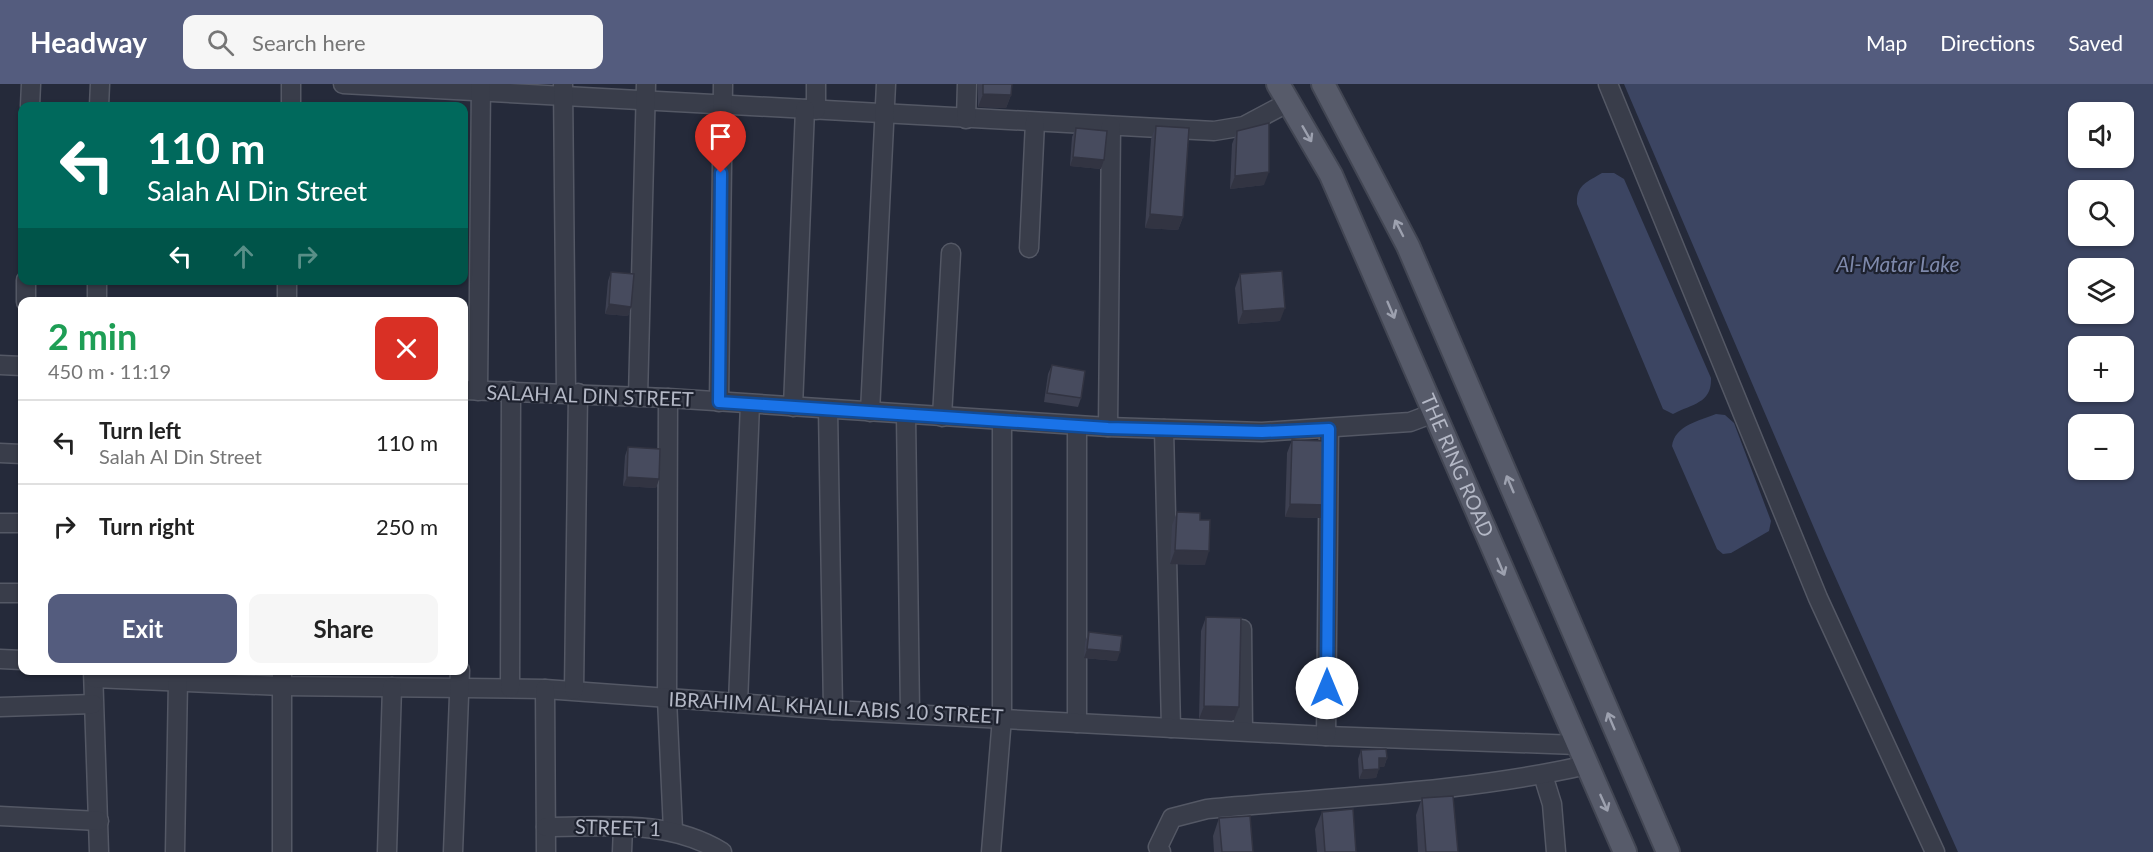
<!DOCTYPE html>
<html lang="en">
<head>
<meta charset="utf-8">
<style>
	:root { --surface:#fff; --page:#f6f6f6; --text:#222; --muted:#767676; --line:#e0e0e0; --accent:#545c7e }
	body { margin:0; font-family:Lato,sans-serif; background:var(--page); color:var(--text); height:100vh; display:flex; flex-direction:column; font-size:22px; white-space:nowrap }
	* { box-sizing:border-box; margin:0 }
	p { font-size:20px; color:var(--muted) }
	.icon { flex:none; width:33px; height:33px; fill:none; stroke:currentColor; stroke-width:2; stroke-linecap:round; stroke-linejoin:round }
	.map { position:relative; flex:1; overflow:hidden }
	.drawer { position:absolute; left:18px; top:213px; width:450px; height:378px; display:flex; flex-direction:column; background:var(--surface); border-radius:12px; box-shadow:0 2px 4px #0004 }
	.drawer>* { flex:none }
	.top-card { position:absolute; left:18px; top:18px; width:450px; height:183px; border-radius:12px; box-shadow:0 2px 4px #0004; background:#00695c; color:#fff; overflow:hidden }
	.controls { position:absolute; left:2068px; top:18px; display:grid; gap:12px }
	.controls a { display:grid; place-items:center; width:66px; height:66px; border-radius:12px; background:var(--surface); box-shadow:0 2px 4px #0004; font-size:30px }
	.pin { position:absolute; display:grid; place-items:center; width:51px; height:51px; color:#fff; margin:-62px -26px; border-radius:50% 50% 50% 0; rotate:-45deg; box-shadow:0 0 6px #0007 }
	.pin .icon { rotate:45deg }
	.me { position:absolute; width:66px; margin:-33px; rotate:0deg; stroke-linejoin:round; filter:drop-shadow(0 0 4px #0008) }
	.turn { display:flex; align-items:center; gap:21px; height:126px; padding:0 30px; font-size:27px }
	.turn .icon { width:78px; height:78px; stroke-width:2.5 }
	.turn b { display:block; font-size:42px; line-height:51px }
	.lanes { display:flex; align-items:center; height:57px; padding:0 30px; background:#0003; justify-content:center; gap:30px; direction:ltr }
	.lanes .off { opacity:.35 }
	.round { display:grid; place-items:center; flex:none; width:63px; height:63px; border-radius:12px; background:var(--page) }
	.summary { display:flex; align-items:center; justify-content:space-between; height:102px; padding:0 30px }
	h1 { font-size:36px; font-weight:700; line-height:45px; color:#1e9e55 }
	.action { display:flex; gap:12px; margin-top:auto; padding:12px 30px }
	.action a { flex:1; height:69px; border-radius:12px; background:var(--accent); color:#fff; font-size:24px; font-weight:700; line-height:69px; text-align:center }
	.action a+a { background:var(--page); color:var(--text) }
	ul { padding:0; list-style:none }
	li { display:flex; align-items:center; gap:18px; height:84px; padding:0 30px; border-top:2px solid var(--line) }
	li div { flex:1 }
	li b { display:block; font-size:22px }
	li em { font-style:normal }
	header { display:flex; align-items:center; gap:36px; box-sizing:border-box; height:84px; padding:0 30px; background:var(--accent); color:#fff }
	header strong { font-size:28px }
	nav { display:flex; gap:33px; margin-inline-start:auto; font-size:21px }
	.search { width:420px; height:54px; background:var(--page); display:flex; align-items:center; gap:15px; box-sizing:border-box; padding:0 21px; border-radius:12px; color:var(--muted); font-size:22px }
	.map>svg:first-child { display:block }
	.water { fill:#3c4562; fill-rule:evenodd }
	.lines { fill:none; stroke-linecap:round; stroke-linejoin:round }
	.minor-casing { stroke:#545865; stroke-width:21 }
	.major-casing { stroke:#424653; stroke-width:26 }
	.minor { stroke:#393d4a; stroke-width:18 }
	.major { stroke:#575b6a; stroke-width:22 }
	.wall { fill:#3d4051 }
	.shaded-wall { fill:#323442 }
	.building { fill:#474b5e; stroke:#323442; stroke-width:1.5 }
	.oneway { stroke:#9da1af }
	.route-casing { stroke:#114b97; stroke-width:15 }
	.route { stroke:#1a73e8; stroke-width:10 }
	.labels { text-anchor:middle; stroke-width:4.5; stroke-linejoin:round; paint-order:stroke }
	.street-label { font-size:20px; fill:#b4b8c6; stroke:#1e222f }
	.water-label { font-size:21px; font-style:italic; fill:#7e89ab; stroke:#1e222f }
</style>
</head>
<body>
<header>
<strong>Headway</strong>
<div class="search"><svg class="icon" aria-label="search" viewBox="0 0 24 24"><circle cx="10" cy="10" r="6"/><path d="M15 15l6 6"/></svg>Search here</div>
<nav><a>Map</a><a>Directions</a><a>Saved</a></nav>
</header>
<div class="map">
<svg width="2153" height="768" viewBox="0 0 2153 768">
	<rect width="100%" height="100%" fill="#252a3a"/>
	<g class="water">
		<path d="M1624 0H2153V768H1958L1826 472ZM2079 28H2124V74H2079ZM2079 106H2124V152H2079ZM2079 184H2124V230H2079ZM2079 262H2124V308H2079ZM2079 340H2124V386H2079Z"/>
		<path d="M1602 89H1614L1624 95 1711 294C1712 319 1693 320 1673 330L1663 325 1577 120C1576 101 1587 98 1602 89Z"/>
		<path d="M1716 330 1725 331 1734 339 1771 437 1769 447 1731 469 1723 470 1717 465 1672 362C1675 341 1699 337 1716 330Z"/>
	</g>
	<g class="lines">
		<defs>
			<g id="minor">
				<path d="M343 0 1214 47 1244 42 1289 18"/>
				<path d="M563 0 566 309"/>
				<path d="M816 0V26"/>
				<path d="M1608 0 1818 514 1935 768"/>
				<path d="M30 22 31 0"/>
				<path d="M99 22 100 0"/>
				<path d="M291 22V0"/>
				<path d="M966 35 967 0"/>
				<path d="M1029 164 1035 38"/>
				<path d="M26 218V196"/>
				<path d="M97 218V196"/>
				<path d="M287 218V196"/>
				<path d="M0 281 22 282"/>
				<path d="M464 306 668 314 1108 343 1262 348 1410 338 1434 329"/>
				<path d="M478 307 481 0"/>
				<path d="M638 313 646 0"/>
				<path d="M668 314 667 615 673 746"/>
				<path d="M719 318 723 0"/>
				<path d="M793 323 805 25"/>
				<path d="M828 325 833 626"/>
				<path d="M870 328 886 0"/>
				<path d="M906 331 910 629"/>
				<path d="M942 333 951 169"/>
				<path d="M1077 342V639"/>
				<path d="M1108 343 1111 42"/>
				<path d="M1164 345 1171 644"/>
				<path d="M0 369 22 370"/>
				<path d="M0 439H22"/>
				<path d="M0 509H22"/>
				<path d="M1242 545 1243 647"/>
				<path d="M0 575 22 576"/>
				<path d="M93 586 99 768"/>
				<path d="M94 594 282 602 545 605 833 626 1326 652 1577 661"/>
				<path d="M510 604 511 307"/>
				<path d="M545 605 546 768"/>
				<path d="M574 606 578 309"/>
				<path d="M738 619 750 320"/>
				<path d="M0 623 93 620"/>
				<path d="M1326 652 1329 345"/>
				<path d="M1543 691 1552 720 1556 768"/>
				<path d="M0 732 99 737"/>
				<path d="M546 743C607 743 668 735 722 768"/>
				<path d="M175 768 178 596"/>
				<path d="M282 768V586"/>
				<path d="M387 768 392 603"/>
				<path d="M453 768 460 586"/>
				<path d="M622 768 623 743"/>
				<path d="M991 768 1002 634V337"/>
				<path d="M1161 768 1158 763 1172 734 1207 725C1333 713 1463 709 1587 681"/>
			</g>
			<g id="major">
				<path id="s1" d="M1278 0 1331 91 1625 768"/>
				<path d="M1323 0 1408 162 1668 768"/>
			</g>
		</defs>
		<use href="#minor" class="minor-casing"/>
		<use href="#major" class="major-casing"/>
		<use href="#minor" class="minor"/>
		<use href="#major" class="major"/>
	</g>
	<g class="wall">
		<path d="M978 0H1012L1011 11 1006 24 978 23Z"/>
		<path d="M1156 42 1183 133 1178 146 1145 144 1151 55Z"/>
		<path d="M1076 44 1104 76 1101 85 1070 82 1072 53Z"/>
		<path d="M1237 47 1264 101 1230 105 1232 60Z"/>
		<path d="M611 188 631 223 628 232 605 230 608 197Z"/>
		<path d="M1240 190 1280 237 1238 240 1235 204Z"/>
		<path d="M1052 281 1081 314 1078 323 1044 318 1048 290Z"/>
		<path d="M1292 356 1321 434 1285 433 1287 369Z"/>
		<path d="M628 363 659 395 656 404 623 402 625 372Z"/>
		<path d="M1177 428 1205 481 1170 480 1172 441Z"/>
		<path d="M1206 533 1234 636 1199 635 1201 547Z"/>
		<path d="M1089 548 1117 577 1084 574 1085 558Z"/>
		<path d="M1361 666 1387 674 1384 683H1379L1376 694 1359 695 1358 675Z"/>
		<path d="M1422 714 1458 768H1418L1416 731Z"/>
		<path d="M1322 728 1356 768H1317L1315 745Z"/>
		<path d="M1219 734 1253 768H1214L1213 752Z"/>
	</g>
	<g class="shaded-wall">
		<path d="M983 10 1011 11 1006 24 978 23Z"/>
		<path d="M1073 73 1104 76 1101 85 1070 82Z"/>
		<path d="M1269 88 1264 101 1230 105 1235 92Z"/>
		<path d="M1150 130 1183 133 1178 146 1145 144Z"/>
		<path d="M609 220 631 223 628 232 605 230Z"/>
		<path d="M1285 224 1280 237 1238 240 1243 227Z"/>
		<path d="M627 393 659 395 656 404 623 402Z"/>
		<path d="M1290 420 1326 421 1321 434 1285 433Z"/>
		<path d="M1175 466 1209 467 1205 481 1170 480Z"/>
		<path d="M1087 565 1120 568 1117 577 1084 574Z"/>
		<path d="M1204 622 1239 623 1234 636 1199 635Z"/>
		<path d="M1379 674H1387L1384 683H1375Z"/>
		<path d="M1379 685 1376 694 1359 695 1363 686Z"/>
	</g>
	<g class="building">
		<path d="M983 0H1012L1011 11 983 10Z"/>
		<path d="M1269 39V88L1235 92 1237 47Z"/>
		<path d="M1156 42 1189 44 1183 133 1150 130Z"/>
		<path d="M1076 44 1107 47 1104 76 1073 73Z"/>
		<path d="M1282 187 1285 224 1243 227 1240 190Z"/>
		<path d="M611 188 634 190 631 223 609 220Z"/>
		<path d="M1052 281 1085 287 1081 314 1047 309Z"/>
		<path d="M1292 356 1327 357 1326 421 1290 420Z"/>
		<path d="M628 363 660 365 659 395 627 393Z"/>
		<path d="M1177 428 1200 429V436H1210L1209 467 1175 466Z"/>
		<path d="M1206 533 1241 534 1239 623 1204 622Z"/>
		<path d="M1089 548 1122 552 1120 568 1087 565Z"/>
		<path d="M1386 665 1387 674H1379V685L1363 686 1361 666Z"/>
		<path d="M1453 712 1458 768H1426L1422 714Z"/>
		<path d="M1353 725 1356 768H1325L1322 728Z"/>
		<path d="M1250 732 1253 768H1222L1219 734Z"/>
	</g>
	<defs><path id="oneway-shaft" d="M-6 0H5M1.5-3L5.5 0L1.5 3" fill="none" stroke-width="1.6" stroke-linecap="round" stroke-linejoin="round" transform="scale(1.5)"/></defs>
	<g class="oneway">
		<use href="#oneway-shaft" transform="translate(1307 50) rotate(60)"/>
		<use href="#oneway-shaft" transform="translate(1399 144) rotate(-117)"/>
		<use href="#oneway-shaft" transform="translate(1391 226) rotate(67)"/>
		<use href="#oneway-shaft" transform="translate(1510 400) rotate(-113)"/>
		<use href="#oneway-shaft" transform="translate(1501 483) rotate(67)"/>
		<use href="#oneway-shaft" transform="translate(1611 637) rotate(-113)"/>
		<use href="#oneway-shaft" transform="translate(1604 719) rotate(66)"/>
	</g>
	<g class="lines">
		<defs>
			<path id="route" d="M721 89 719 318 1108 344 1262 348 1329 345 1327 604"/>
		</defs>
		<use href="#route" class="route-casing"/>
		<use href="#route" class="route"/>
	</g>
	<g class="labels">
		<g class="street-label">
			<text transform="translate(590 312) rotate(2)" y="7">SALAH AL DIN STREET</text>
			<text dy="7" stroke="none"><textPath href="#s1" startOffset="422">THE RING ROAD</textPath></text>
			<text transform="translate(836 624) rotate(3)" y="7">IBRAHIM AL KHALIL ABIS 10 STREET</text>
			<text transform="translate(618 744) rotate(2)" y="7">STREET 1</text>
		</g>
		<g class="water-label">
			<text x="1898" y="188">Al-Matar Lake</text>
		</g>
	</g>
</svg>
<div class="controls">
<a><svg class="icon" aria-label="sound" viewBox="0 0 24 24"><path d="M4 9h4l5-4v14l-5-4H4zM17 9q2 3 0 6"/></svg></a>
<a><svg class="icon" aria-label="search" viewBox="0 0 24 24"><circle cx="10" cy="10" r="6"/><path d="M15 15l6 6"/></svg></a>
<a><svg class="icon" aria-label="layers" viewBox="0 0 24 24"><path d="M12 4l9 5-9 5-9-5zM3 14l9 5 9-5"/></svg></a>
<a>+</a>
<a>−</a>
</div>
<div class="pin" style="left:721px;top:89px;background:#d93025"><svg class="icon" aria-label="arrive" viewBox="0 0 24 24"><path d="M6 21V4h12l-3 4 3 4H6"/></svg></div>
<svg class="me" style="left:1327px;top:604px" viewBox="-20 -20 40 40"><circle r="19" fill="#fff"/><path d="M0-13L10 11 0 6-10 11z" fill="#1a73e8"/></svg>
<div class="top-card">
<div class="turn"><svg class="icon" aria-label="left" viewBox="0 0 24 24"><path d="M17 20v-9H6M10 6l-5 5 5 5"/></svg><div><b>110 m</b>Salah Al Din Street</div></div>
<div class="lanes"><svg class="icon" aria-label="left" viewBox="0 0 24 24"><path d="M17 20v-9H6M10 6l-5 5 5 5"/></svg><svg class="icon off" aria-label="ahead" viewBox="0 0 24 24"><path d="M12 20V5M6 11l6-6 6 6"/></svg><svg class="icon off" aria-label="right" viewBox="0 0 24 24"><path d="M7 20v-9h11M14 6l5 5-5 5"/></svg></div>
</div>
<section class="drawer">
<div class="summary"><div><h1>2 min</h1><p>450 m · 11:19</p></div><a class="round" style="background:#d93025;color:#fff"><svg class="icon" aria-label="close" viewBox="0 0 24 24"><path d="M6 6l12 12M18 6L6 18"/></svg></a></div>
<ul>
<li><svg class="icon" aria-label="left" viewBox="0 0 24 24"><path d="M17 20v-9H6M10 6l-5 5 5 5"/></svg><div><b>Turn left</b><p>Salah Al Din Street</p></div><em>110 m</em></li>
<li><svg class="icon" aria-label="right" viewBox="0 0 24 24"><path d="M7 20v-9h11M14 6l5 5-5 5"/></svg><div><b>Turn right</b></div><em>250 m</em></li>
</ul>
<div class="action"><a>Exit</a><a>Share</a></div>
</section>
</div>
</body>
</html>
